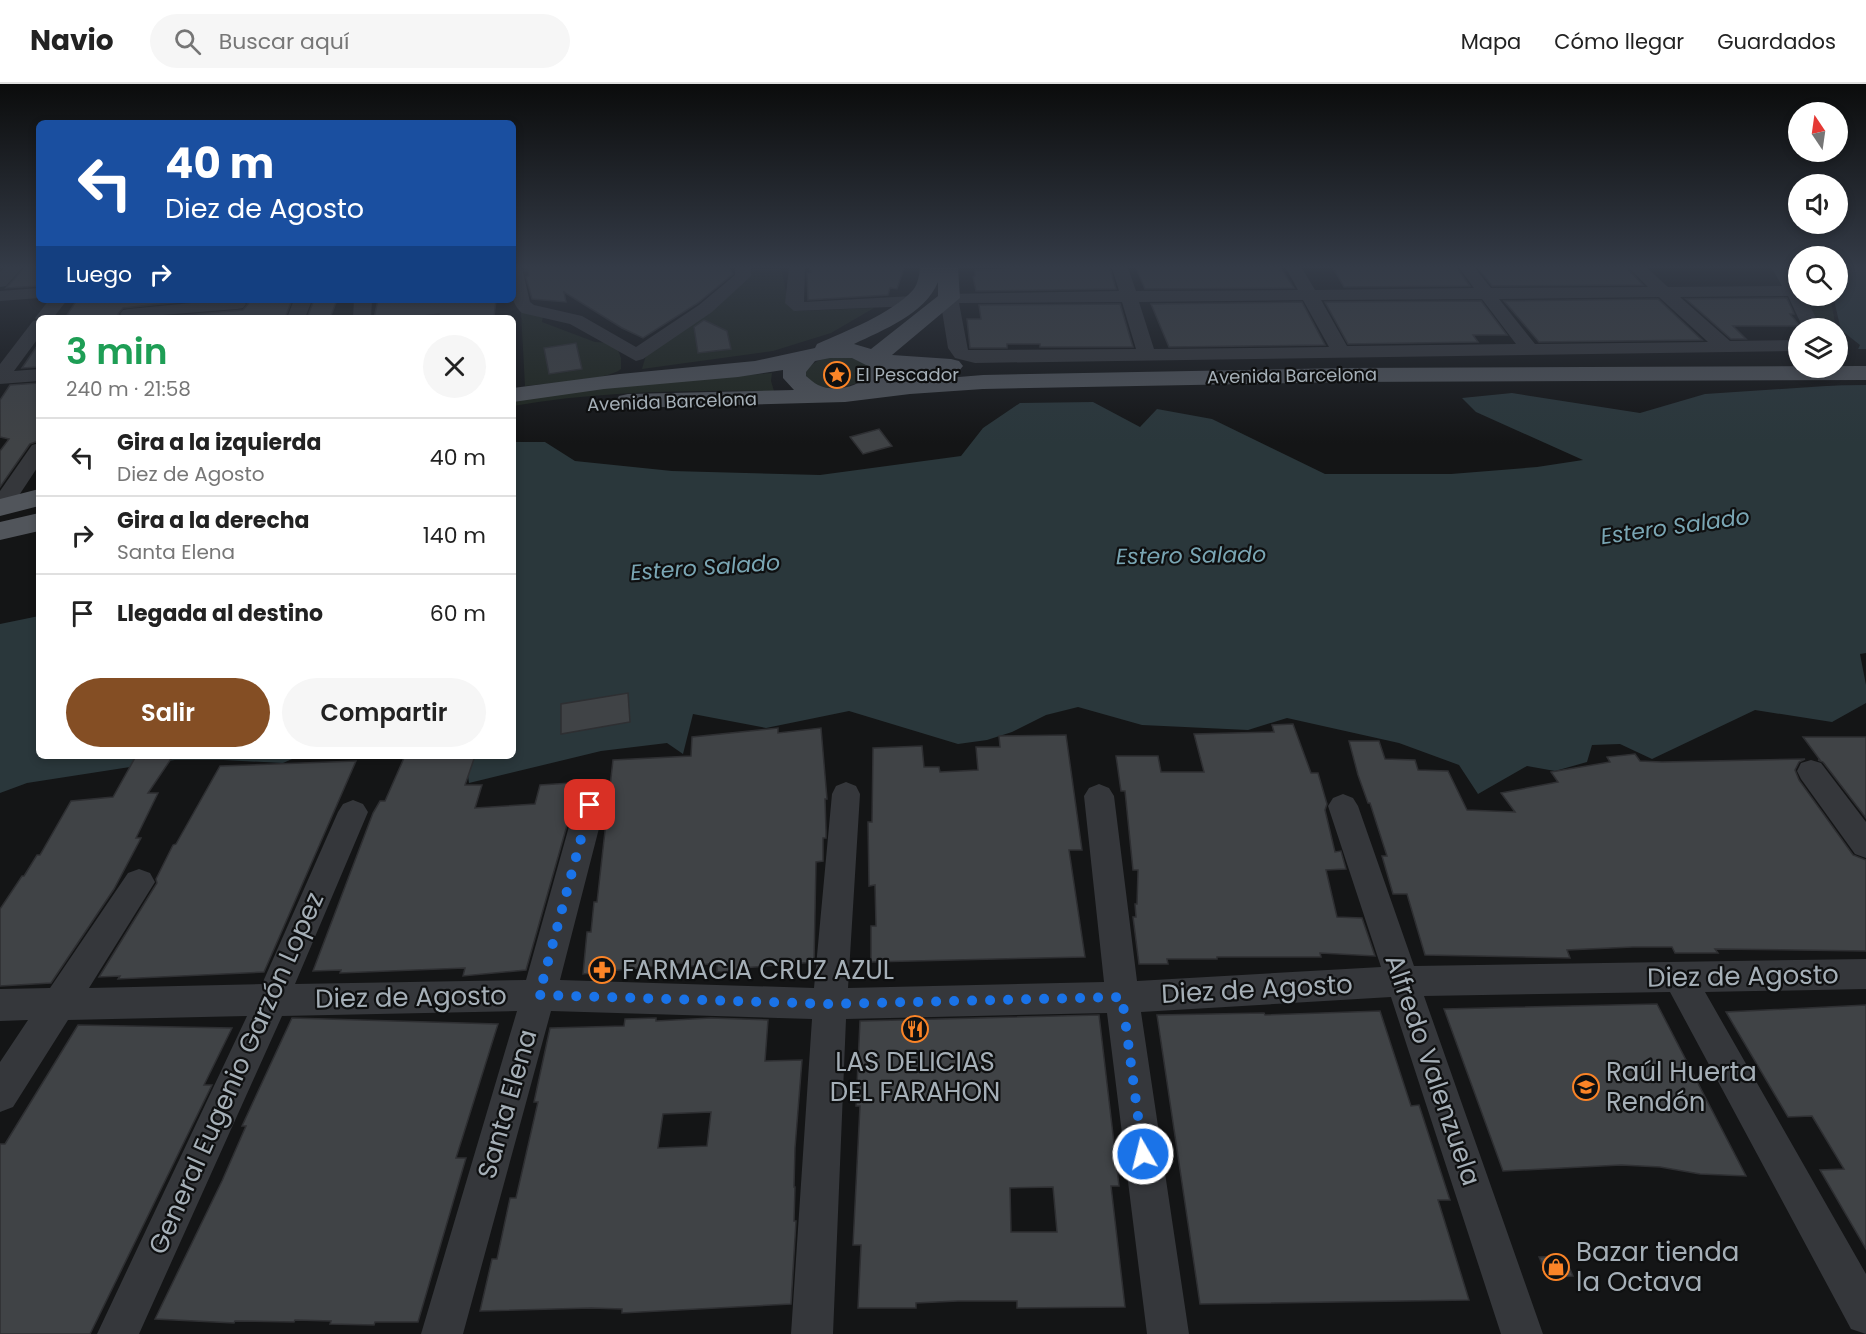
<!DOCTYPE html>
<html lang="es">
<head>
<meta charset="utf-8">
<style>
	:root { --surface:#fff; --page:#f6f6f6; --text:#222; --muted:#767676; --line:#e0e0e0; --accent:#844e24 }
	body { margin:0; font-family:Poppins,sans-serif; background:var(--page); color:var(--text); height:100vh; display:flex; flex-direction:column; font-size:22px; white-space:nowrap }
	* { box-sizing:border-box; margin:0 }
	p { font-size:20px; color:var(--muted) }
	.icon { flex:none; width:33px; height:33px; fill:none; stroke:currentColor; stroke-width:2; stroke-linecap:round; stroke-linejoin:round }
	.map { position:relative; flex:1; overflow:hidden }
	.drawer { position:absolute; left:36px; top:231px; width:480px; height:444px; display:flex; flex-direction:column; background:var(--surface); border-radius:9px; box-shadow:0 3px 9px #0003 }
	.drawer>* { flex:none }
	.guide { position:absolute; left:36px; top:36px; width:480px; height:183px; border-radius:9px; box-shadow:0 3px 9px #0003; background:#1a4fa0; color:#fff; overflow:hidden }
	.needle { width:39px; rotate:347deg }
	.tools { position:absolute; left:1788px; top:18px; display:grid; gap:12px }
	.tools a { display:grid; place-items:center; width:60px; height:60px; border-radius:50%; background:var(--surface); box-shadow:0 3px 9px #0003; font-size:30px }
	.pin { position:absolute; display:grid; place-items:center; width:51px; height:51px; color:#fff; margin:-26px; border-radius:12px; box-shadow:0 3px 9px #0006 }
	.me { position:absolute; width:66px; margin:-33px; rotate:352deg; stroke-linejoin:round; filter:drop-shadow(0 0 4px #0008) }
	.turn { display:flex; align-items:center; gap:21px; height:126px; padding:0 30px; font-size:27px }
	.turn .icon { width:78px; height:78px; stroke-width:2.5 }
	.turn b { display:block; font-size:42px; line-height:51px }
	.then { display:flex; align-items:center; height:57px; padding:0 30px; background:#0003; gap:12px; font-size:22px }
	.round { display:grid; place-items:center; flex:none; width:63px; height:63px; border-radius:32px; background:var(--page) }
	.head { display:flex; align-items:center; justify-content:space-between; height:102px; padding:0 30px }
	h1 { font-size:36px; font-weight:600; line-height:45px; color:#1e9e55 }
	.primary-button { display:flex; gap:12px; margin-top:auto; padding:12px 30px }
	.primary-button a { flex:1; height:69px; border-radius:36px; background:var(--accent); color:#fff; font-size:24px; font-weight:600; line-height:69px; text-align:center }
	.primary-button a+a { background:var(--page); color:var(--text) }
	ul { padding:0; list-style:none }
	li { display:flex; align-items:center; gap:18px; height:78px; padding:0 30px; border-top:2px solid var(--line) }
	li div { flex:1 }
	li b { display:block; font-size:22px }
	li em { font-style:normal }
	header { display:flex; align-items:center; gap:36px; box-sizing:border-box; height:84px; padding:0 30px; background:var(--surface); border-bottom:2px solid var(--line) }
	header strong { font-size:28px }
	nav { display:flex; gap:33px; margin-inline-start:auto; font-size:21px }
	.search { width:420px; height:54px; background:var(--page); display:flex; align-items:center; gap:15px; box-sizing:border-box; padding:0 21px; border-radius:33px; color:var(--muted); font-size:22px }
	.map>svg:first-child { display:block }
	.green { fill:#1f261e }
	.water { fill:#2a373b }
	.pier { fill:#141516 }
	.building { fill:#404346; stroke:#2e2f32; stroke-width:1.5; fill-rule:evenodd }
	.lines { fill:none; stroke-linecap:round; stroke-linejoin:round }
	.minor { fill:#35373b; fill-rule:evenodd }
	.major { fill:#51555b; fill-rule:evenodd }
	.route { stroke:#1a73e8; stroke-width:10; stroke-dasharray:0 18 }
	.labels { text-anchor:middle; stroke-width:4.5; stroke-linejoin:round; paint-order:stroke }
	.far-poi-label { font-size:18px; fill:#a5afb7; stroke:#0f1011; text-anchor:start }
	.far-street-label { font-size:18px; fill:#a5afb7; stroke:#0f1011 }
	.water-label { font-size:22px; font-style:italic; fill:#7aa6b4; stroke:#0f1011 }
	.near-poi-label { font-size:26px; fill:#a5afb7; stroke:#0f1011; text-anchor:start }
	.near-street-label { font-size:26px; fill:#a5afb7; stroke:#0f1011 }
</style>
</head>
<body>
<header>
<strong>Navio</strong>
<div class="search"><svg class="icon" aria-label="search" viewBox="0 0 24 24"><circle cx="10" cy="10" r="6"/><path d="M15 15l6 6"/></svg>Buscar aquí</div>
<nav><a>Mapa</a><a>Cómo llegar</a><a>Guardados</a></nav>
</header>
<div class="map">
<svg width="1866" height="1250" viewBox="0 0 1866 1250">
	<rect width="100%" height="100%" fill="#141516"/>
	<g class="green">
		<path d="M751 184H781L789 221 798 227 874 224 831 249 773 267 642 285 646 271 716 222 752 187Z"/>
		<path d="M1780 184H1798V212H1830L1836 244H1813C1808 222 1791 204 1780 184Z"/>
		<path d="M521 228 543 232 542 238 595 258 610 259 618 266 621 274V285C606 297 547 299 525 302Z"/>
		<path d="M848 272 865 278 869 283 866 295C850 303 813 315 805 289 816 272 829 274 848 272Z"/>
		<path d="M772 289 771 297 774 307C687 306 599 307 513 322V313L589 304Z"/>
	</g>
	<g class="water">
		<path d="M1838 184H1866V569L1860 570 1866 601V619L1832 638 1755 626 1652 675 1620 660 1592 661 1587 678 1555 687 1527 682 1478 710 1459 681 1399 659 1287 634 1248 646 1142 641 1078 623 1046 631 1012 648 987 656 958 660 849 627 766 644 693 630 683 670 667 659 601 667 469 699 465 672H513L514 358H545L575 377 672 387 820 391 961 372 983 344 1020 319 1093 318 1140 343 1157 325 1212 335 1325 390H1451L1537 383 1583 376 1476 328 1462 314 1512 309 1640 329 1705 310 1841 301 1860 261 1841 246 1834 216V212H1838Z"/>
		<path d="M39 532V672H299L283 679 223 676H175L27 699 0 709V540Z"/>
	</g>
	<path class="pier" d="M1855 265H1866V301L1782 302 1840 298Z"/>
	<g class="building">
		<path d="M24 184H39V202L6 204Z"/>
		<path d="M526 184H729L733 190 698 219 643 254 622 244 564 208 566 218 532 215 526 193 529 192V185Z"/>
		<path d="M809 184H904L897 205 890 204 888 211 808 216 807 189 811 188Z"/>
		<path d="M1030 184H1110L1116 205 976 207 973 193 975 192V186Z"/>
		<path d="M1136 184H1281L1294 204 1145 205Z"/>
		<path d="M1333 184H1457L1470 202 1344 203Z"/>
		<path d="M1478 184H1627L1643 201 1492 202Z"/>
		<path d="M1787 214 1794 230H1790L1800 242H1733L1746 255H1731L1686 215Z"/>
		<path d="M1658 215 1702 256 1539 258 1504 217Z"/>
		<path d="M77 216H199L123 224 118 230 121 234H65Z"/>
		<path d="M245 216H292L285 234H152L243 226 248 220Z"/>
		<path d="M314 216H337L330 234H307Z"/>
		<path d="M378 216H496L494 233 438 234 439 230 404 234H374Z"/>
		<path d="M1481 217 1507 251H1473L1478 258 1348 260 1325 218Z"/>
		<path d="M1302 218 1325 261 1169 263 1151 220Z"/>
		<path d="M1120 220 1133 263H1040V260H1007V264H970L967 235H981L979 221Z"/>
		<path d="M704 236 727 247 731 265 698 269 694 243Z"/>
		<path d="M39 259V283L22 284Z"/>
		<path d="M576 259 582 285 549 290 544 264Z"/>
		<path d="M39 299V357L30 360 0 403V367L9 355 0 353V316L10 301Z"/>
		<path d="M879 345 892 362 863 370 850 353Z"/>
		<path d="M628 609 630 638 561 650V620Z"/>
		<path d="M1293 640 1311 689H1318L1327 720 1325 726 1335 768 1341 767 1346 785 1326 786 1337 833 1362 834 1375 872 1320 869 1321 873H1217V875H1167L1168 880H1139L1133 833H1136L1135 820H1137L1138 786H1133L1125 707H1121L1116 672H1158L1161 688H1204L1194 650 1274 648 1272 641Z"/>
		<path d="M778 644V649L821 644 827 715H825L826 747V754H823V777L816 778 814 878 742 884V886L717 888V879L684 883V879L583 890 587 848H591L594 818H597L613 676 691 672 692 653Z"/>
		<path d="M1066 651 1082 766H1069L1085 873 871 878V842H876L875 801 869 802 868 738H872L873 664 922 662 924 683H939L940 688 978 686 976 663H1000L999 652Z"/>
		<path d="M1803 653H1866V734L1823 678 1818 676H1820Z"/>
		<path d="M1349 657H1379L1385 675 1415 676 1418 686 1448 687 1467 726 1515 728 1501 709 1558 698 1551 688 1610 678 1607 673 1635 670 1640 677 1662 678 1805 675 1799 678 1795 686 1799 696 1853 771 1866 776V867L1715 865 1718 869H1675L1672 863H1633L1567 866 1570 874 1425 871 1407 810H1393L1382 772H1387L1370 719H1368L1358 691Z"/>
		<path d="M136 672H173L148 709H158L136 754H141L114 805 51 899 0 902V825L22 792H24L37 771H40L71 717 113 713Z"/>
		<path d="M448 672H475L465 701H482L475 724 535 720 540 701 586 698 583 709 578 712 573 720 526 886 463 892 465 884 340 889 341 886 313 887 373 729 380 717H385L404 674Z"/>
		<path d="M356 677 264 888 118 895 120 892 99 893 157 799 156 795 173 761 176 760 220 682Z"/>
		<path d="M1657 920 1746 1092 1700 1090 1660 1083 1621 1081 1503 1087 1444 925Z"/>
		<path d="M1866 921V1165L1820 1086 1844 1085 1812 1032 1788 1033 1726 928Z"/>
		<path d="M1380 927 1411 1022 1419 1021 1450 1116H1438L1469 1216 1200 1220 1157 931 1264 929 1265 931Z"/>
		<path d="M1099 931 1119 1102H1111L1125 1223 1017 1224V1217H958L916 1219V1224H858L861 1161H853L860 1022H856L860 937ZM1053 1103 1057 1148H1011L1010 1104Z"/>
		<path d="M292 934 498 940 456 1074H466L418 1238H375L374 1241 330 1240 331 1237 295 1236 294 1238 235 1237 234 1239 155 1235 222 1097 246 1042H242Z"/>
		<path d="M656 934V937L711 934 768 936 765 977 802 976 795 1064 794 1103H795L794 1137H796L791 1220 622 1229V1225L591 1224 480 1227 492 1175H497L510 1114H516L538 1018H534L550 944 624 942 625 935ZM711 1028 707 1062 658 1064 663 1030Z"/>
		<path d="M78 941 232 944 204 1001H212L90 1250H0V1060H5Z"/>
		<path d="M1564 1172 1573 1192 1548 1193 1539 1173Z"/>
	</g>
	<g class="lines">
		<g class="minor">
			<path d="M5 184H22L6 202 0 203V188Z"/>
			<path d="M513 184H522L530 218 534 221 582 232 636 263 699 221 735 191V184H751V192L712 228 643 275 636 277 570 240 522 229C508 217 513 201 513 184Z"/>
			<path d="M789 184H805L804 218 913 212 919 213 922 217 919 221 913 222 794 227 785 219Z"/>
			<path d="M1112 184H1128L1136 207 1298 206 1286 184H1302L1315 206 1474 204 1459 184H1475L1491 204 1648 203 1629 184H1647L1668 203 1782 202 1772 184H1788L1798 201V212H1805L1821 244H1803L1788 212 1680 213 1730 257 1798 256V267L975 279 955 274 948 264 940 214 943 210 1119 207ZM1659 213 1708 258 1535 260 1499 215ZM1482 215 1516 260 1347 262 1321 216ZM1303 216 1329 263 1154 265 1139 218ZM1122 218 1136 265 968 266 959 219Z"/>
			<path d="M39 204V214L0 217V207Z"/>
			<path d="M49 216H67L53 234H39V253L14 287 39 285V297L0 300V280L33 237 37 236 35 234Z"/>
			<path d="M223 216H242L246 220 243 224 237 225 124 234 120 230 123 226 129 225Z"/>
			<path d="M294 216H312L305 234H287Z"/>
			<path d="M354 216H372L371 234H353Z"/>
			<path d="M39 359V381L10 425 0 426V407L32 361Z"/>
			<path d="M1811 676 1821 679 1866 738V774L1855 770 1801 695 1797 687 1801 679Z"/>
			<path d="M846 698 856 702 860 710 848 904 1104 898 1084 712 1089 704 1099 700 1109 704 1114 712 1137 897 1381 883 1328 722 1333 714 1343 710 1353 714 1358 722 1414 882 1866 875V905L1705 908 1866 1190V1250L1851 1245 1670 908 1424 912 1543 1250H1501L1391 913 1141 928 1189 1250H1147L1107 929 846 935 833 1250H791L812 935 551 927 463 1250H421L517 927 282 932 139 1250H97L247 932 68 936 13 1023 0 1028V978L28 936 0 937V905L50 904 128 789 139 785 150 789 155 798 89 904 262 900 338 728 343 720 353 716 363 720 368 728 295 900 526 896 575 721 580 713 590 709 600 713 605 721 560 896 814 904 832 710 836 702Z"/>
		</g>
		<g class="major">
			<path d="M920 184H958L960 214 892 271 951 275 959 277 963 282 959 287 951 289 892 285 893 289 886 299 983 291 1343 284 1866 282V296L1343 298 983 305 910 310 845 318 628 324 619 322 616 317 619 312 628 310 794 306 783 294V286L738 293 604 305 513 318V304L620 290 755 277 815 264 817 260C846 247 891 230 913 206 918 200 919 192 920 184ZM938 198V212L871 265 854 260C883 246 925 230 938 198ZM830 274H852L868 282 870 289C860 303 834 309 818 301 814 299 810 295 806 292V288L815 277Z"/>
			<path d="M39 405V422L0 432V415Z"/>
			<path d="M39 429V447L0 456V438Z"/>
		</g>
	</g>
	<linearGradient id="sky" x2="0" y2="1"><stop stop-color="#0b0c0c"/><stop offset="0.51" stop-color="#343b47"/><stop offset="1" stop-color="#343b47" stop-opacity="0"/></linearGradient>
	<rect width="1866" height="359" fill="url(#sky)"/>
	<g class="lines">
		<path class="route" d="M590 721 539 911 830 920 1122 913 1143 1070"/>
	</g>
	<defs>
		<symbol id="sight-ring" viewBox="-11 -11 22 22"><circle r="9.5" fill="#0f1011" stroke="#fb8427" stroke-width="1.5"/><path d="M0-6L1.8-2.2L6-1.7L2.9 1.2L3.7 5.4L0 3.3L-3.7 5.4L-2.9 1.2L-6-1.7L-1.8-2.2Z" fill="#fb8427"/></symbol>
		<symbol id="pharmacy-ring" viewBox="-11 -11 22 22"><circle r="9.5" fill="#0f1011" stroke="#fb8427" stroke-width="1.5"/><path d="M-2-6h4v4h4v4h-4v4h-4v-4h-4v-4h4Z" fill="#fb8427"/></symbol>
		<symbol id="restaurant-ring" viewBox="-11 -11 22 22"><circle r="9.5" fill="#0f1011" stroke="#fb8427" stroke-width="1.5"/><path d="M-5-6h1v4h1v-4h1v4h1v-4h1v5L-1.5 .5V6h-2V.5L-5-1ZM5-6V6H3V1.5H1.5Q1.5-4 5-6Z" fill="#fb8427"/></symbol>
		<symbol id="school-ring" viewBox="-11 -11 22 22"><circle r="9.5" fill="#0f1011" stroke="#fb8427" stroke-width="1.5"/><path d="M0-5L7-2L0 1L-7-2ZM-4 1L0 2.5L4 1V4Q0 6-4 4Z" fill="#fb8427"/></symbol>
		<symbol id="shop-ring" viewBox="-11 -11 22 22"><circle r="9.5" fill="#0f1011" stroke="#fb8427" stroke-width="1.5"/><path d="M-5-2.5h2.3a2.7 3.5 0 0 1 5.4 0H5L5.5 6h-11ZM-1.5-2.5h3a1.5 2.3 0 0 0-3 0Z" fill="#fb8427"/></symbol>
	</defs>
	<g fill-rule="evenodd">
		<use href="#sight-ring" x="822" y="276" width="30" height="30"/>
		<use href="#pharmacy-ring" x="587" y="871" width="30" height="30"/>
		<use href="#restaurant-ring" x="900" y="930" width="30" height="30"/>
		<use href="#school-ring" x="1571" y="988" width="30" height="30"/>
		<use href="#shop-ring" x="1541" y="1168" width="30" height="30"/>
	</g>
	<g class="labels">
		<g class="far-poi-label">
			<text x="856" y="297">El Pescador</text>
		</g>
		<g class="far-street-label">
			<text transform="translate(1292 292) rotate(-1)" y="6">Avenida Barcelona</text>
			<text transform="translate(672 318) rotate(-2)" y="6">Avenida Barcelona</text>
		</g>
		<g class="water-label">
			<text transform="translate(1675 442) rotate(-8)" y="8">Estero Salado</text>
			<text transform="translate(1191 471) rotate(-1)" y="8">Estero Salado</text>
			<text transform="translate(705 483) rotate(-4)" y="8">Estero Salado</text>
		</g>
		<g class="near-poi-label">
			<text x="622" y="895">FARMACIA CRUZ AZUL</text>
			<text x="915" y="987" text-anchor="middle">LAS DELICIAS<tspan x="915" dy="30">DEL FARAHON</tspan></text>
			<text x="1606" y="997">Raúl Huerta<tspan x="1606" dy="30">Rendón</tspan></text>
			<text x="1576" y="1177">Bazar tienda<tspan x="1576" dy="30">la Octava</tspan></text>
		</g>
		<g class="near-street-label">
			<text transform="translate(1743 892) rotate(-1)" y="9">Diez de Agosto</text>
			<text transform="translate(1257 905) rotate(-3)" y="9">Diez de Agosto</text>
			<text transform="translate(411 913) rotate(-1)" y="9">Diez de Agosto</text>
			<text transform="translate(1433 986) rotate(71)" y="9">Alfredo Valenzuela</text>
			<text transform="translate(236 989) rotate(-66)" y="9">General Eugenio Garzón Lopez</text>
			<text transform="translate(507 1020) rotate(-74)" y="9">Santa Elena</text>
		</g>
	</g>
</svg>
<div class="tools">
<a><svg class="needle" viewBox="-14 -14 28 28"><path d="M0-13l5 13h-10z" fill="#e53935"/><path d="M0 13l5-13h-10z" fill="#767676"/></svg></a>
<a><svg class="icon" aria-label="sound" viewBox="0 0 24 24"><path d="M4 9h4l5-4v14l-5-4H4zM17 9q2 3 0 6"/></svg></a>
<a><svg class="icon" aria-label="search" viewBox="0 0 24 24"><circle cx="10" cy="10" r="6"/><path d="M15 15l6 6"/></svg></a>
<a><svg class="icon" aria-label="layers" viewBox="0 0 24 24"><path d="M12 4l9 5-9 5-9-5zM3 14l9 5 9-5"/></svg></a>
</div>
<div class="pin" style="left:590px;top:721px;background:#d93025"><svg class="icon" aria-label="arrive" viewBox="0 0 24 24"><path d="M6 21V4h12l-3 4 3 4H6"/></svg></div>
<svg class="me" style="left:1143px;top:1070px" viewBox="-20 -20 40 40"><circle r="17" fill="#1a73e8" stroke="#fff" stroke-width="3"/><path d="M0-11L8 9 0 5-8 9z" fill="#fff"/></svg>
<div class="guide">
<div class="turn"><svg class="icon" aria-label="left" viewBox="0 0 24 24"><path d="M17 20v-9H6M10 6l-5 5 5 5"/></svg><div><b>40 m</b>Diez de Agosto</div></div>
<div class="then">Luego<svg class="icon" aria-label="right" viewBox="0 0 24 24"><path d="M7 20v-9h11M14 6l5 5-5 5"/></svg></div>
</div>
<section class="drawer">
<div class="head"><div><h1>3 min</h1><p>240 m · 21:58</p></div><a class="round"><svg class="icon" aria-label="close" viewBox="0 0 24 24"><path d="M6 6l12 12M18 6L6 18"/></svg></a></div>
<ul>
<li><svg class="icon" aria-label="left" viewBox="0 0 24 24"><path d="M17 20v-9H6M10 6l-5 5 5 5"/></svg><div><b>Gira a la izquierda</b><p>Diez de Agosto</p></div><em>40 m</em></li>
<li><svg class="icon" aria-label="right" viewBox="0 0 24 24"><path d="M7 20v-9h11M14 6l5 5-5 5"/></svg><div><b>Gira a la derecha</b><p>Santa Elena</p></div><em>140 m</em></li>
<li><svg class="icon" aria-label="arrive" viewBox="0 0 24 24"><path d="M6 21V4h12l-3 4 3 4H6"/></svg><div><b>Llegada al destino</b></div><em>60 m</em></li>
</ul>
<div class="primary-button"><a>Salir</a><a>Compartir</a></div>
</section>
</div>
</body>
</html>
